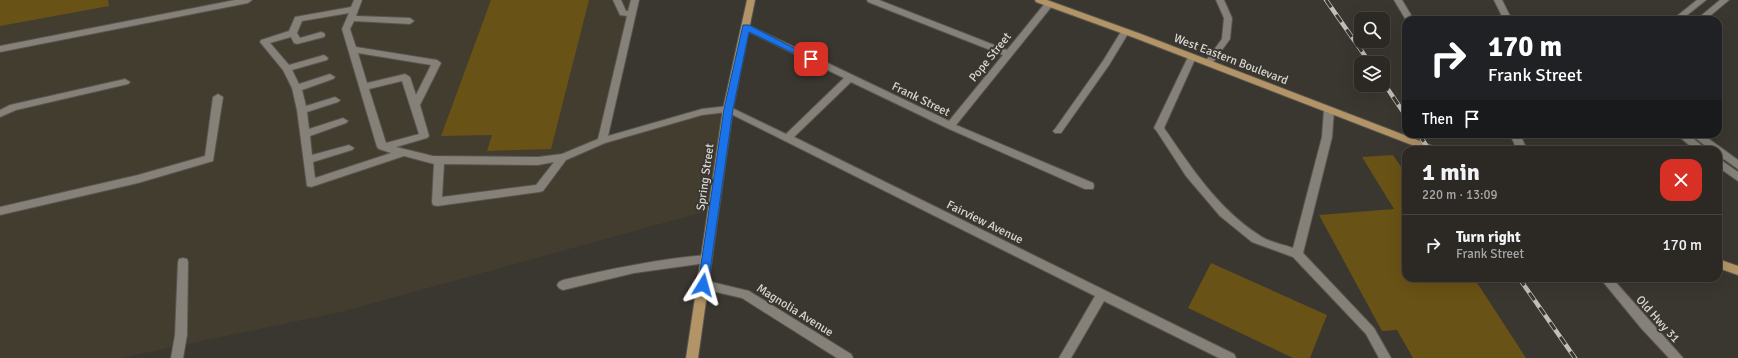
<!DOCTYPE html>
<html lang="en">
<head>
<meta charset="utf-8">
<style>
	:root { --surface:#2c2924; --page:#34312c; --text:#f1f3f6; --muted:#a6a6a6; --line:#484541 }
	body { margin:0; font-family:Signika,sans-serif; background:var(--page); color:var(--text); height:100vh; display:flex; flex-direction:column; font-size:15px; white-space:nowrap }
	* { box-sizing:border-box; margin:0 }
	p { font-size:13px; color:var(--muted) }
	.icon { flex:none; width:22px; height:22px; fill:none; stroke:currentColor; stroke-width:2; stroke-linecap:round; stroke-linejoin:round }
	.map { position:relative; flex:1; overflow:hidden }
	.panel { position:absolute; left:1402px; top:146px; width:320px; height:136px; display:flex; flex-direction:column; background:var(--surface); border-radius:12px; box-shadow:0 4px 16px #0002,0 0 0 1px var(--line) }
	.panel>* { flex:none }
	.top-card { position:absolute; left:1402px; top:16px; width:320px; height:122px; border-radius:12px; box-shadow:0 4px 16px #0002,0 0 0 1px var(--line); background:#202124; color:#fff; overflow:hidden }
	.controls { position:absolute; left:1354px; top:12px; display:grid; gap:8px }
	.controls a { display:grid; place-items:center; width:36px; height:36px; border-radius:8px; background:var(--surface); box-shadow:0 4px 16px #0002,0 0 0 1px var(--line); font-size:20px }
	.pin { position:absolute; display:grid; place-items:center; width:34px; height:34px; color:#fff; margin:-17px; border-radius:8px; box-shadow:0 2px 6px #0006 }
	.me { position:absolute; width:44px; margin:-22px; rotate:8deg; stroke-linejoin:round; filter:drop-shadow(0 0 3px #0008) }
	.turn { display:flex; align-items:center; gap:14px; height:84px; padding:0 20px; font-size:18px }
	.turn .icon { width:52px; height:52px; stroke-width:2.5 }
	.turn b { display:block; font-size:28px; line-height:34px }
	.then { display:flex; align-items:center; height:38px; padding:0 20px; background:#0003; gap:8px; font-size:15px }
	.round { display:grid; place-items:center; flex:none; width:42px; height:42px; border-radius:12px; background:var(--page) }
	.headline { display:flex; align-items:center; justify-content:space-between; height:68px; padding:0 20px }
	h1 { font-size:24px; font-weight:700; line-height:30px }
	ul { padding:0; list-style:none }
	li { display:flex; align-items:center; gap:12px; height:60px; padding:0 20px; border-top:1px solid var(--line) }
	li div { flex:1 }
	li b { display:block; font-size:15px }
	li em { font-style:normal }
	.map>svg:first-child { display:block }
	.built { fill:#433d2f }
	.building { fill:#695215 }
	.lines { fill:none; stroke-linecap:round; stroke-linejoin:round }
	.minor-casing { stroke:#585550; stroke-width:2 }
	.major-casing { stroke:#585550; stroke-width:2 }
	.minor { fill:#858179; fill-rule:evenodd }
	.major { fill:#b39466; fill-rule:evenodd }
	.rail-casing { stroke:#c1bfba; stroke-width:4.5 }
	.rail { stroke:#3a3730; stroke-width:3; stroke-dasharray:9; stroke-linecap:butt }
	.route { fill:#1a73e8; stroke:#114b97 }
	.labels { text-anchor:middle; stroke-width:4; stroke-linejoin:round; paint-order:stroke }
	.street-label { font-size:12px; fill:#d8d6d2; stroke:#3a3730 }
</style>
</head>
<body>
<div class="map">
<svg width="1738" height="358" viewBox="0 0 1738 358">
	<rect width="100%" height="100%" fill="#3a3730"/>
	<path class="built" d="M0 0H635L602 141 728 109 714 209 341 312 120 358H0Z"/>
	<g class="building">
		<path d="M0 0H108L109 6 0 26Z"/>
		<path d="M491 0H589L551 149 487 151 492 135 441 136Z"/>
		<path d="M1393 155 1406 174V278H1474L1526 358H1413L1397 330 1382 331 1319 215 1394 209 1362 157Z"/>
		<path d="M1211 263 1327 315 1310 358H1293L1188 308Z"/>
	</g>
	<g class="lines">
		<defs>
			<g id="minor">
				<path d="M235 0H252L248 3 0 52V46Z"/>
				<path d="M354 0H362L356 16 410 18 414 21 410 24 354 21 350 29 356 47 437 60 441 63 420 105 429 136 427 138 396 147 433 156 538 157 562 154 598 139 627 16 620 15 613 0H621L626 11H628L631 0H639L608 136 702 109 728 106 786 134 844 78 743 29 742 27 746 24 949 121 1003 55 868 2 867 0H879L1007 50 1046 2H1052L1053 4 1052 6 956 125 1093 183 1094 186 1093 189H1085L947 128 851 82 794 137 1234 354 1236 358H1219L1104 301 1071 358H1059L1095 296 727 112 702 115 605 143 566 160 543 191 539 192 437 206 433 205 432 202 434 164 404 156 311 187 307 186 297 110 292 88 283 70 260 42 261 40 289 31 295 17 351 7ZM349 13 342 29 377 147 379 149 391 153 315 178 313 162 352 150 354 148 349 145 312 155 310 136 346 123 348 121 343 118 309 129 307 112 338 102 340 100 335 97 306 106 302 90 333 79 335 77 330 74 299 84 292 70 327 60 328 58 324 55 289 65 270 43 291 37 294 43 297 44 324 37 325 35 324 33 321 32 300 38 297 33 302 21ZM358 53 431 65 416 95 410 77 405 74 367 83ZM402 81 419 134 386 143 369 89ZM554 162 536 185 442 197 444 164 538 165Z"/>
				<path d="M1216 0H1224L1232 18 1230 39 1211 65 1208 66 1204 63 1222 39 1224 18Z"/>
				<path d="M1394 0H1402L1414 20H1406Z"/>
				<path d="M1494 0H1502L1512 20H1504Z"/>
				<path d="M1697 0H1706L1681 20H1672Z"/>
				<path d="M1720 0H1729L1705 20H1696Z"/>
				<path d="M1125 29 1129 32 1109 65 1061 133H1055L1053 131 1055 129 1103 61 1122 30Z"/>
				<path d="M1192 54 1196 57 1164 128C1191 167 1218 209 1259 235 1268 242 1282 244 1293 248L1322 137 1324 110 1326 108H1332L1334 110 1332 137 1303 253 1374 328 1391 358H1379L1366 334 1293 257 1252 242 1220 216 1186 176 1156 130 1154 128 1188 57Z"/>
				<path d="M125 79 130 82 128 84 16 110 0 117V110L10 105Z"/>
				<path d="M218 94 223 97 213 161 138 183 0 215V207L138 175 205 156 213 97Z"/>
				<path d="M1510 134H1520L1527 150H1517Z"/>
				<path d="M1676 134H1688L1707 150H1695Z"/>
				<path d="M1690 134H1702L1738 160V169L1718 155V150H1711Z"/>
				<path d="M1718 158 1738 172V181L1718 167Z"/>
				<path d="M706 255 710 256 711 259 710 262 706 263 634 273 563 290 559 288 557 285 559 282 563 280C610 269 658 259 706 255Z"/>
				<path d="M183 258 187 259 188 262 187 335 183 358H171L175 335 178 262 179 259Z"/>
				<path d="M1600 278H1612L1683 358H1669L1641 328Z"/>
				<path d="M703 280 749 291 851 354 853 358H837L742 298 699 288 697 285 699 282Z"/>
			</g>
			<g id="major">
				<path d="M747 0H755L733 109 698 358H686L723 109Z"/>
				<path d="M1035 0H1047L1141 34 1438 148 1440 150H1425L1135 38 1036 2Z"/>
				<path d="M1718 259 1738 266V275L1718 268Z"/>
			</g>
		</defs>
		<use href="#minor" class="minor-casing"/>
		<use href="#major" class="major-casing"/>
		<use href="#minor" class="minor"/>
		<use href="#major" class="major"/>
		<defs>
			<g id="rail">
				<path d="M1326 0 1370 63"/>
				<path d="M1383 82 1406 116"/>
				<path d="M1419 134 1429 150"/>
				<path d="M1519 278 1575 358"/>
			</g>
		</defs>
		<use href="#rail" class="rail-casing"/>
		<use href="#rail" class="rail"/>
	</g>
	<path class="route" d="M743 25H749L815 59 814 60H808L749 32 733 109 708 285 706 287H699L698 285 724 109Z"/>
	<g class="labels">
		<g class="street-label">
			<text transform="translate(990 57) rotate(-51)" y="4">Pope Street</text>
			<text transform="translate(1231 59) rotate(21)" y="4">West Eastern Boulevard</text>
			<text transform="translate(921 99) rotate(26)" y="4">Frank Street</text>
			<text transform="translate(705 177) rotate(-82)" y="4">Spring Street</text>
			<text transform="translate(985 222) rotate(26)" y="4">Fairview Avenue</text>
			<text transform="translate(795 310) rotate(32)" y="4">Magnolia Avenue</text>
			<text transform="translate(1658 319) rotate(48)" y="4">Old Hwy 31</text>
		</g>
	</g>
</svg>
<div class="controls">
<a><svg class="icon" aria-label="search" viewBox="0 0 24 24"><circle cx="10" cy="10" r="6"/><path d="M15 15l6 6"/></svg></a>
<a><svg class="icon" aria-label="layers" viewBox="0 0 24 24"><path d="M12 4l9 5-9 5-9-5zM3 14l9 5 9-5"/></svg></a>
</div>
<div class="pin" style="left:811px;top:59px;background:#d93025"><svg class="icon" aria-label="arrive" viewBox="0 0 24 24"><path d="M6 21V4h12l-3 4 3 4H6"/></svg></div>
<svg class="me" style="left:703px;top:285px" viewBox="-20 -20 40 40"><path d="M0-17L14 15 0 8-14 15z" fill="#1a73e8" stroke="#fff" stroke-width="4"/></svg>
<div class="top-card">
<div class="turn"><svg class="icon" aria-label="right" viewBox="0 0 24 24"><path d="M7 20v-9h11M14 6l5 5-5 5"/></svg><div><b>170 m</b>Frank Street</div></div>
<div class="then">Then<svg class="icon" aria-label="arrive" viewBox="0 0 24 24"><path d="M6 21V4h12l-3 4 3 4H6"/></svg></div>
</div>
<section class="panel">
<div class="headline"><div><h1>1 min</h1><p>220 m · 13:09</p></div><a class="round" style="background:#d93025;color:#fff"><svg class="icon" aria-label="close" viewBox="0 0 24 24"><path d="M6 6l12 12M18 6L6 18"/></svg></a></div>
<ul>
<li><svg class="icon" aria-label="right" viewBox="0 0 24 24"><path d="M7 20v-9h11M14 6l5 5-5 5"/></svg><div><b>Turn right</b><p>Frank Street</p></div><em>170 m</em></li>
</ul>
</section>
</div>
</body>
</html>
